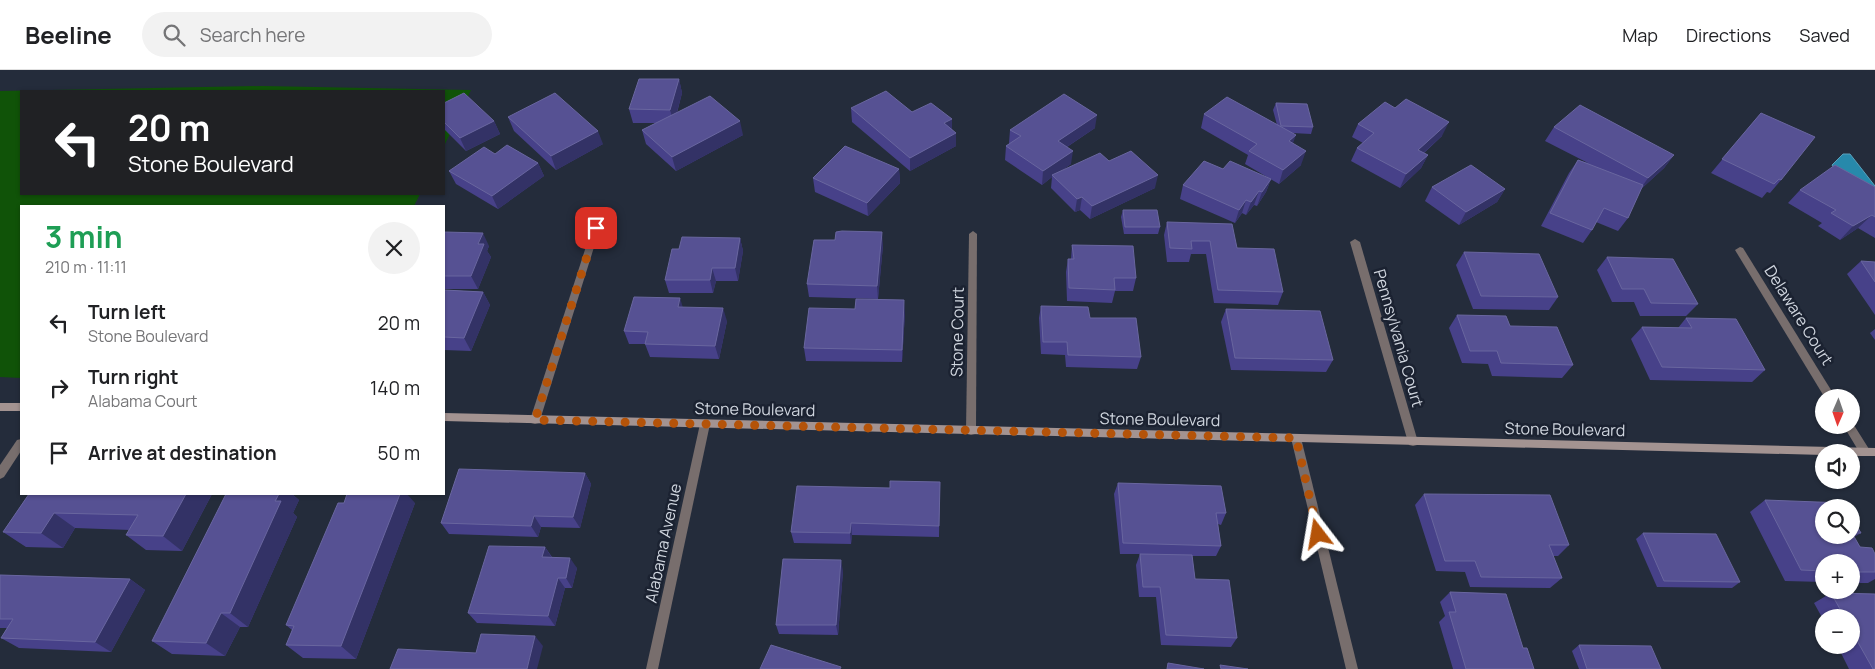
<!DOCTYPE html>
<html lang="en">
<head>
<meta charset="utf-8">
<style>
	:root { --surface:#fff; --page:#f2f2f2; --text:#202124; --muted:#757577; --line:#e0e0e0 }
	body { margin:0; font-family:Manrope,sans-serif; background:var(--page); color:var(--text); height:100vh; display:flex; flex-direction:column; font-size:19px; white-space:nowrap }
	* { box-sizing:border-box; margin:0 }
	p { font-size:16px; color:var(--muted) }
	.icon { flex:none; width:28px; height:28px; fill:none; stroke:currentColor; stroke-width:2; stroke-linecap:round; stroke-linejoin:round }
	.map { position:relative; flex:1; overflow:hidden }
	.details { position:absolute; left:20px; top:135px; width:425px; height:290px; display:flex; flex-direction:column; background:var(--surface); border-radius:0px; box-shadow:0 1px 4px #0004 }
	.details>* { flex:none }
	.hud { position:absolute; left:20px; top:20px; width:425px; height:105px; border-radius:0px; box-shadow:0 1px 4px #0004; background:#202124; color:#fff; overflow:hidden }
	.needle { width:32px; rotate:182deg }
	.buttons { position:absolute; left:1815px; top:319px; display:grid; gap:10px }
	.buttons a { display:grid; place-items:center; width:45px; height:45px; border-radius:50%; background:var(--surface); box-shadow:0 1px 4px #0004; font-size:25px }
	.pin { position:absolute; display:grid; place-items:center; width:42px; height:42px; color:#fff; margin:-21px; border-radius:10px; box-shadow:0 2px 8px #0006 }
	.me { position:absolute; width:55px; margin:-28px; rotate:346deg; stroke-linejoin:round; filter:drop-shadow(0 0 4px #0008) }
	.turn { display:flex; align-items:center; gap:18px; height:105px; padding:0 25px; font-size:22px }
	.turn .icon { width:65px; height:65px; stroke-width:2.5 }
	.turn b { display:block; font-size:35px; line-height:42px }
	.round { display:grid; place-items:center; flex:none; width:52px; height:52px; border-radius:26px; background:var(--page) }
	.headline { display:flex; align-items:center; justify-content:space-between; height:85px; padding:0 25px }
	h1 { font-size:30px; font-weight:700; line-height:38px; color:#1e9e55 }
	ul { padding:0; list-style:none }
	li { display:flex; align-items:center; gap:15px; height:65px; padding:0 25px }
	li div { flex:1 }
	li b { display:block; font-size:19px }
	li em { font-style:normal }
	header { display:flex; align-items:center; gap:30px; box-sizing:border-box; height:70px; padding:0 25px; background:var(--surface); border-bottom:1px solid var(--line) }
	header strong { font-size:24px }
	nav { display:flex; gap:28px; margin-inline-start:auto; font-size:18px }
	.search { width:350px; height:45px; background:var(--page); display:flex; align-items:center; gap:12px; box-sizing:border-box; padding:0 18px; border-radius:28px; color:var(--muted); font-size:19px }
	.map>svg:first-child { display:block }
	.green { fill:#105308 }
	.water { fill:#2789ab; stroke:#5aa0bb }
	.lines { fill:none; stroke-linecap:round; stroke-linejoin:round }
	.street { fill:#786e6d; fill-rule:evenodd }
	.secondary { fill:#a39391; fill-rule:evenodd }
	.wall { fill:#474189 }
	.shaded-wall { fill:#333266 }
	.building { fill:#565193; stroke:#69669f }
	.route { stroke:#b45309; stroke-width:9; stroke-dasharray:0 16.2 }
	.labels { text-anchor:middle; stroke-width:5; stroke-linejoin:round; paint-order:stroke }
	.street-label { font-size:16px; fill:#d0d6df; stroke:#1b2231 }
</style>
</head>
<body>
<header>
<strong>Beeline</strong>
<div class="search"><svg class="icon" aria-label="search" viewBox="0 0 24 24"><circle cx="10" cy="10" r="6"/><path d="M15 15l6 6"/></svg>Search here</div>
<nav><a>Map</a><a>Directions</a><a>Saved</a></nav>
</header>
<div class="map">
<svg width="1875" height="599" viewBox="0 0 1875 599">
	<rect width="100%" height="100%" fill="#242c3b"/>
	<path class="green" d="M262 16 471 20 444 76V21H21V124H420L414 136H21V308L0 307V21Z"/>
	<path class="water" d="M1843 84H1850L1875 116V122L1835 100 1832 95Z"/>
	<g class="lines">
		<g class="street">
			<path d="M596 155 600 158 540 350 539 353 535 354 531 353 530 350 592 158Z"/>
			<path d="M973 161 977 164 976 361 975 364 971 365 967 364 966 361 969 164Z"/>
			<path d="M1355 169 1360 172 1418 372 1417 375 1413 376 1409 375 1408 372 1350 172Z"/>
			<path d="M1740 177 1743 178 1836 328H1825L1735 180Z"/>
			<path d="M705 350 709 351 710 354 658 599H646L700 354 701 351Z"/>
			<path d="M1852 352 1869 379 1870 382 1869 385 1865 386 1861 385 1843 355H1851Z"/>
			<path d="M1296 364 1300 365 1301 368 1358 599H1346L1291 368 1292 365Z"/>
			<path d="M21 369V381L4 407 0 409V395L17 370Z"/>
		</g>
		<g class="secondary">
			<rect x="0" y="333" width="21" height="8"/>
			<path d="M444 343 1875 378V386H1851V382H1824V385L444 351Z"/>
		</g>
	</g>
	<g class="wall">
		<path d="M679 9 682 23 677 43 743 65 676 101 646 74 642 60 656 53H633L629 39Z"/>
		<path d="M444 33 494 51 500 64 466 81 444 59Z"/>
		<path d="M1276 33 1313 57 1311 64 1292 63 1293 74 1301 95 1279 114 1245 94 1248 85 1201 58 1204 44 1277 55 1273 40Z"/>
		<path d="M851 38 912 42 952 59 956 76 910 101 852 52Z"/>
		<path d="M1761 43 1781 110 1770 123 1767 122 1762 128 1711 103Z"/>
		<path d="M508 47 603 74 556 100 514 61Z"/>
		<path d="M1358 54 1442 66 1424 83 1428 85 1421 98 1400 118 1351 91 1357 78 1363 73 1352 67Z"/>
		<path d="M1554 57 1674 85 1664 98 1641 119 1628 148 1618 161 1596 152 1592 160 1583 173 1541 156 1569 103 1578 90 1588 93 1545 71Z"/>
		<path d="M1095 58 1067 77 1071 94 1061 101 1109 91 1155 118 1090 149 1080 140 1075 142 1051 118 1052 107 1042 115 1005 90 1006 76 1010 73H1009L1010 60Z"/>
		<path d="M495 84 538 93 544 106 498 139 456 114 449 101Z"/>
		<path d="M899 99 900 113 868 146 815 122 813 108Z"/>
		<path d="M1271 109 1266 122 1257 136 1254 135 1246 145 1242 143 1235 153 1180 129 1183 115Z"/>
		<path d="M1432 117 1505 119 1497 132 1459 155 1425 131Z"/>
		<path d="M1875 117V168L1858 158 1840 170 1818 156 1822 153 1788 133 1800 120Z"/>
		<path d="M1123 140 1160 157 1158 164H1124L1121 147Z"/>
		<path d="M1167 152 1237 178 1283 222 1278 235 1214 233 1206 184H1191L1189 192H1167L1164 165Z"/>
		<path d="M444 162 489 176 487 181 491 187 478 219H444Z"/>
		<path d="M740 168 743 181 738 211H716L713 223H669L665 210 679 179Z"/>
		<path d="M883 175 878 229 809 227 807 214Z"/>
		<path d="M1072 175 1136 208 1133 221H1115L1112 233 1067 231 1066 202 1068 189H1071Z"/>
		<path d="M1464 182 1558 227 1549 240 1473 239 1456 195Z"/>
		<path d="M1607 187 1698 234 1686 246H1640L1634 232H1612L1597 200Z"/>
		<path d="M1861 191 1875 192V245L1847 204Z"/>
		<path d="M444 220 483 222 490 235 471 281 444 280Z"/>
		<path d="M1041 236 1090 248 1141 287 1137 299 1066 297 1065 285 1041 284 1039 248Z"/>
		<path d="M683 237 727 251 719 289 650 287 645 274H629L624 261Z"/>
		<path d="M1226 239 1333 290 1326 302 1231 300 1221 252Z"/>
		<path d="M905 243 902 292 806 291 804 278Z"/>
		<path d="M1457 245 1510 256 1573 295 1562 308 1492 306 1488 294 1462 293 1449 258Z"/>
		<path d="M1686 248 1765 300 1752 312 1650 310 1631 269 1642 257 1678 258Z"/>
		<path d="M1875 259V270L1870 263Z"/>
		<path d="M585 403 591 414 580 458 541 457 538 467 449 464 441 453Z"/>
		<path d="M940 412 939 467 852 465 851 474 794 473 791 462 890 418Z"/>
		<path d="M1118 413 1226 443 1221 455 1218 454 1221 476 1216 486H1192L1195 509 1237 568 1231 577 1161 575 1156 527H1139L1136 495 1140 484H1120L1114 424Z"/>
		<path d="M29 424H212L182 481 146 480 126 465 130 460 75 458 63 478 26 477 3 462Z"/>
		<path d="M226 424H292L299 430 293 443 297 447 248 557H240L225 586 172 584 152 571Z"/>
		<path d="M1424 424 1569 475 1558 486H1553L1562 508 1550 518 1470 517 1465 502 1436 501 1415 435Z"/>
		<path d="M1765 430 1851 446 1861 463 1854 467 1860 477 1875 484V509L1868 513H1851V492H1824V512L1785 511 1750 442Z"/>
		<path d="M344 433H415L356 589 303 588 286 575 292 560 286 555Z"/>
		<path d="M1643 463 1740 512 1732 518 1657 517 1636 469Z"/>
		<path d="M545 477 552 487 577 498 572 518H565L555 556 477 553 468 543Z"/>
		<path d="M843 501 838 565 779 564 776 555Z"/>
		<path d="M0 505 130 509 145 520 111 582 19 578 1 568 7 558H0Z"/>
		<path d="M1450 522 1523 578 1534 599H1453L1439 552 1445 546 1440 532Z"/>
		<path d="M1831 523 1875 524V599H1849L1837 575H1851V548H1824V551L1814 533Z"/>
		<path d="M1579 575 1661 599H1579L1572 581Z"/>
	</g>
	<g class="shaded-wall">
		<path d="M679 9 682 23 674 53 670 40Z"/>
		<path d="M1097 45 1095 58 1056 84 1058 71Z"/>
		<path d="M952 49V62L944 53Z"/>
		<path d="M494 51 500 64 466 81 460 68Z"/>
		<path d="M740 51 743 65 676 101 672 87Z"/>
		<path d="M1449 52 1442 66 1412 93 1418 80Z"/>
		<path d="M598 61 603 74 556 100 551 86Z"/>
		<path d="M956 63V76L910 101V88Z"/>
		<path d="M1296 65 1291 79 1289 71Z"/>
		<path d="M1073 81 1071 94 1054 106 1052 105V107L1042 115 1043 101Z"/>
		<path d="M1306 81 1301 95 1279 114 1283 100Z"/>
		<path d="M1428 85 1421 98 1400 118 1406 104Z"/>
		<path d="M1674 85 1664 98 1639 121 1648 108Z"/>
		<path d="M538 93 544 106 498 139 492 126Z"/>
		<path d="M899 99 900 113 868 146 867 133Z"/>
		<path d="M1158 105 1155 118 1090 149 1092 136Z"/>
		<path d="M1271 109 1266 122 1257 136 1262 122Z"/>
		<path d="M1505 119 1497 132 1459 155 1466 142Z"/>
		<path d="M1259 121 1254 135 1246 145 1251 132Z"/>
		<path d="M1082 127 1080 140 1075 142 1077 129Z"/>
		<path d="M1246 130 1242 143 1235 153 1239 140Z"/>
		<path d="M1872 145 1858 158 1840 170 1853 156Z"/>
		<path d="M882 162 883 175 878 229 877 216Z"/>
		<path d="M483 163 489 176 487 181 491 187 478 219 471 206 478 174Z"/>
		<path d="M740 168 743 181 738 211 735 198Z"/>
		<path d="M712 198 716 211 713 223 710 210Z"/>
		<path d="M483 222 490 235 471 281 464 268Z"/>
		<path d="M680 228 684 241 678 237Z"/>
		<path d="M904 230 905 243 902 292V280Z"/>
		<path d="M723 238 727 251 719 289 715 276Z"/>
		<path d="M585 403 591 414 580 458 573 447Z"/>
		<path d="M186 424H212L182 481 163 466Z"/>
		<path d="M279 424H292L299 430 293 443 297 447 248 557 230 543Z"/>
		<path d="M400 424H407L415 433 356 589 341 576Z"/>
		<path d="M54 443 75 458 63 478 41 463Z"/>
		<path d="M534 446 541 457 538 467 531 456Z"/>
		<path d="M851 453 852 465 851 474 850 463Z"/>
		<path d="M545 477 552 488 542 487Z"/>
		<path d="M570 488 577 498 572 518 566 508Z"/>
		<path d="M841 490 843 501 838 565 836 555Z"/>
		<path d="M558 508 565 518 555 556 548 546Z"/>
		<path d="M130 509 145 520 111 582 95 572Z"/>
		<path d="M221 543 240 557 225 586 206 573Z"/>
		<path d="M535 566 543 576 537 599H527Z"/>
	</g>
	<g class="building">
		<path d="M639 9H679L670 40 629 39Z"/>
		<path d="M886 21 912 42 931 33 952 49 944 53 956 63 910 88 851 38Z"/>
		<path d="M464 23 494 51 460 68 444 52V33Z"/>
		<path d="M555 23 598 61 551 86 508 47Z"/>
		<path d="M1064 24 1097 45 1058 71 1073 81 1043 101 1006 76 1021 66 1010 60Z"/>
		<path d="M710 26 740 51 672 87 642 60Z"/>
		<path d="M1227 27 1296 65 1289 71 1306 81 1283 100 1249 81 1257 74 1204 44Z"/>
		<path d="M1406 29 1449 52 1418 80 1428 85 1406 104 1357 78 1374 63 1358 54 1385 32 1395 38Z"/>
		<path d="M1276 33 1307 34 1313 57 1281 56Z"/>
		<path d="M1580 35 1674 85 1648 108 1554 57Z"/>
		<path d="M1761 43 1815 67 1781 110 1779 109 1774 114 1722 89Z"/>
		<path d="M507 75 538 93 492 126 449 101 484 77 495 84Z"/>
		<path d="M845 76 899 99 867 133 813 108Z"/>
		<path d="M1131 81 1158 105 1092 136 1082 127 1077 129 1052 105 1100 83 1109 91Z"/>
		<path d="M1578 90 1643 115 1628 148 1604 138 1592 160 1550 143Z"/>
		<path d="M1204 91 1223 99 1230 91 1271 109 1262 122 1259 121 1251 132 1246 130 1239 140 1183 115Z"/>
		<path d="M1471 95 1505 119 1466 142 1432 117Z"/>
		<path d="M1835 95 1875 117V147L1872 145 1853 156 1831 143 1836 140 1800 120Z"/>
		<path d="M1123 140H1157L1160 157H1125Z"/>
		<path d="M1167 152 1232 154 1237 178 1274 179 1283 222 1218 220 1210 171H1191L1192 179 1170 178Z"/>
		<path d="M842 161 882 162 877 216 807 214 814 170H835L836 162Z"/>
		<path d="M444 162 483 163 478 174H484L471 206H444Z"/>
		<path d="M682 167 740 168 735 198H712L710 210H665L672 179H679Z"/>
		<path d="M1072 175 1133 176 1136 208H1114L1115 220 1069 218 1068 189H1074Z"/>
		<path d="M1464 182 1539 184 1558 227 1481 226Z"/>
		<path d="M1607 187 1673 189 1698 234 1651 233 1644 219H1622Z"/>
		<path d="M1861 191 1875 192V212Z"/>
		<path d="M444 220 483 222 464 268 444 267Z"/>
		<path d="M634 227 680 228 678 237 723 238 715 276 645 274 648 262 624 261Z"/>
		<path d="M856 229 904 230 902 280 804 278 809 238 855 239Z"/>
		<path d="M1041 236 1088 237 1090 248H1136L1141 287 1068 285 1067 272H1043Z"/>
		<path d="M1226 239 1320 241 1333 290 1235 288Z"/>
		<path d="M1457 245 1506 246 1510 256 1557 257 1573 295 1501 293 1497 281H1470Z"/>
		<path d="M1686 248 1736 249 1765 300 1662 297 1642 257 1692 258Z"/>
		<path d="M459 399 585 403 573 447 534 446 531 456 441 453Z"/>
		<path d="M890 411 940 412 939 456 851 453 850 463 791 462 797 416 890 418Z"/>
		<path d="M1118 413 1221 416 1226 443H1216L1221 476 1123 473Z"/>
		<path d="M29 424H186L163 466 126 465 138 445 54 443 41 463 3 462Z"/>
		<path d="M226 424H279L275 431H281L230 543H221L206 573 152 571Z"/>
		<path d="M347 424H400L341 576 286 575 294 556 286 555 338 433H344Z"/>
		<path d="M1424 424 1550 425 1569 475H1549L1562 508 1481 507 1475 491H1445Z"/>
		<path d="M1765 430 1844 433 1847 438H1824V465H1851V446L1861 463H1852L1860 477 1872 478 1875 484V502H1851V492H1824V501L1801 500Z"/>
		<path d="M1643 463 1716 464 1740 512 1664 511Z"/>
		<path d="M489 476 545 477 542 487 570 488 566 508H558L548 546 468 543Z"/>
		<path d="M1140 484 1192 485 1195 509 1229 510 1237 568 1166 565 1160 517H1143Z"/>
		<path d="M783 489 841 490 836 555H776Z"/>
		<path d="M0 505 130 509 95 572 1 568 13 549H0Z"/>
		<path d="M1450 522 1506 524 1523 578H1527L1534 599H1466L1449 542H1456Z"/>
		<path d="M1831 523 1875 524V599H1873L1851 560V548H1845Z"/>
		<path d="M481 564 535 566 527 599H390L398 579 476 583Z"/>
		<path d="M771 575 841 597 840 599H760Z"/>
		<path d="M1579 575 1651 576 1661 599H1587Z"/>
		<path d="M1168 593 1204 599H1167Z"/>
		<path d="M1220 595 1248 599H1221Z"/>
	</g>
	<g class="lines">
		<path class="route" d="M596 158 535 350 1296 368 1318 464"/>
	</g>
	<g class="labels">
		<g class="street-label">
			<text transform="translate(1799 245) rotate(58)" y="6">Delaware Court</text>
			<text transform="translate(957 262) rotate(-89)" y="6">Stone Court</text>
			<text transform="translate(1399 268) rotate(74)" y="6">Pennsylvania Court</text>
			<text transform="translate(755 339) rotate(1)" y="6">Stone Boulevard</text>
			<text transform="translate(1160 349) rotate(1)" y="6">Stone Boulevard</text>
			<text transform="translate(1565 359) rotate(1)" y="6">Stone Boulevard</text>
			<text transform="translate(663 473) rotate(-78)" y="6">Alabama Avenue</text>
		</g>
	</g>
</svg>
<div class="buttons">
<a><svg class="needle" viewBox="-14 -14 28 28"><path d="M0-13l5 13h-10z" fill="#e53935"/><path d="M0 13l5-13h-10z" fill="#757577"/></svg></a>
<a><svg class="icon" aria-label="sound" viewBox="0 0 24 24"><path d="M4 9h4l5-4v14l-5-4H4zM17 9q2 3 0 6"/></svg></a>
<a><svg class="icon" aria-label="search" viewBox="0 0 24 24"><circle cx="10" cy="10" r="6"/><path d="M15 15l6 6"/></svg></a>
<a>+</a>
<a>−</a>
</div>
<div class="pin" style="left:596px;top:158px;background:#d93025"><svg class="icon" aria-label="arrive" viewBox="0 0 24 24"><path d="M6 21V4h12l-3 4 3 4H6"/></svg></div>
<svg class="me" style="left:1318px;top:464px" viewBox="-20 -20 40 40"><path d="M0-17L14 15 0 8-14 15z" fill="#b45309" stroke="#fff" stroke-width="4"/></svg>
<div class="hud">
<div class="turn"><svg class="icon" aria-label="left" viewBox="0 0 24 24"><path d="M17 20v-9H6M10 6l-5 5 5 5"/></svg><div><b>20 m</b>Stone Boulevard</div></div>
</div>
<section class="details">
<div class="headline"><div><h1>3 min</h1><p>210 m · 11:11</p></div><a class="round"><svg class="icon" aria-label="close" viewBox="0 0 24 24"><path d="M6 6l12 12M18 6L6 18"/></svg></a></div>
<ul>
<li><svg class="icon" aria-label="left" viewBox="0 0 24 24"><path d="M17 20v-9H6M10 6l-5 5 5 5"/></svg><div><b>Turn left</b><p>Stone Boulevard</p></div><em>20 m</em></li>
<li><svg class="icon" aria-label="right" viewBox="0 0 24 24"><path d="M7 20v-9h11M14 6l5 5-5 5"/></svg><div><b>Turn right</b><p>Alabama Court</p></div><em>140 m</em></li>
<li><svg class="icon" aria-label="arrive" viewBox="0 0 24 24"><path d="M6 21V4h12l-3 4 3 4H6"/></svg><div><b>Arrive at destination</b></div><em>50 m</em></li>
</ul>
</section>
</div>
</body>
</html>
